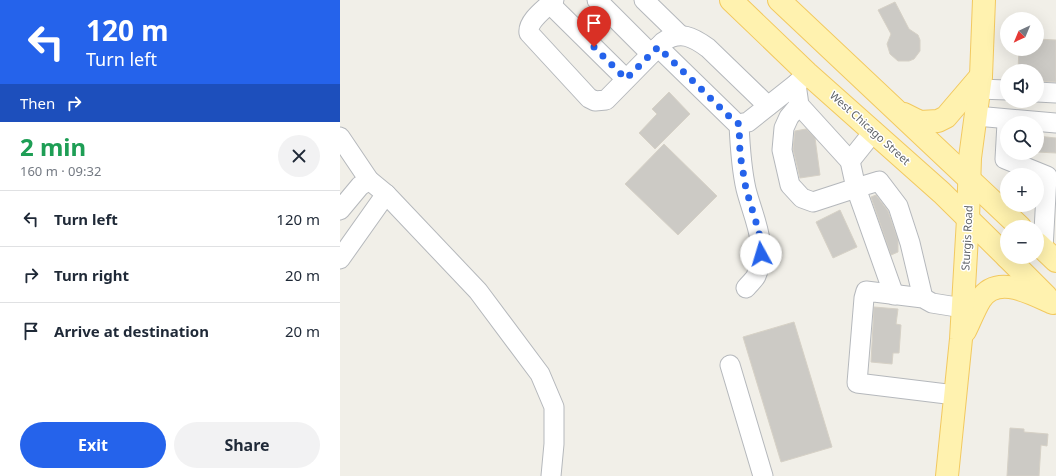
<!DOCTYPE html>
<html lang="en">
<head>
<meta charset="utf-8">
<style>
	:root { --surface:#fff; --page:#f2f2f3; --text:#1f2937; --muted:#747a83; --line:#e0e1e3; --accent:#2563eb }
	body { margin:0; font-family:"Noto Sans",sans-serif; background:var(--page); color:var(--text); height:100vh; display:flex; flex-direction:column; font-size:15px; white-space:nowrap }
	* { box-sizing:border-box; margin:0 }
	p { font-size:13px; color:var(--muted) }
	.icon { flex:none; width:22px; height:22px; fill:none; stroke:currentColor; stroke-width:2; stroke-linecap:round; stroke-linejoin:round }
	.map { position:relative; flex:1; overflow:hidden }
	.panel { display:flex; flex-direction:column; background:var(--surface); width:340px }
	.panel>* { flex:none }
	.hud { background:#2563eb; color:#fff; overflow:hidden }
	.needle { width:26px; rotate:224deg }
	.buttons { position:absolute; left:660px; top:12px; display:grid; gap:8px }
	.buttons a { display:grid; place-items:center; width:44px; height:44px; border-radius:50%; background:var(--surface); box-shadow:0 4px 16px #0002; font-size:20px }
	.pin { position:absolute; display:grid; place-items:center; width:34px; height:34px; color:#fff; margin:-41px -17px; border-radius:50% 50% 50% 0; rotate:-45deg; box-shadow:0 0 4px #0007 }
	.pin .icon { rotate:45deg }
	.me { position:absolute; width:44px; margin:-22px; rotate:354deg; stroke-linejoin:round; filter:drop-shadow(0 0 3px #0008) }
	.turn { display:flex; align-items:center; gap:14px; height:84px; padding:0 20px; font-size:18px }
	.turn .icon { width:52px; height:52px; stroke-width:2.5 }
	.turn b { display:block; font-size:28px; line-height:34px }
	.then { display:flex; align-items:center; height:38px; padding:0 20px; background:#0003; gap:8px; font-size:15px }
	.round { display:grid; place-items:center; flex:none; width:42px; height:42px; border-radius:21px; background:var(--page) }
	.headline { display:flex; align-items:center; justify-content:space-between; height:68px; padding:0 20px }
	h1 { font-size:24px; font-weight:700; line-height:30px; color:#1e9e55 }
	.primary-button { display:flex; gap:8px; margin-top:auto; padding:8px 20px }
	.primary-button a { flex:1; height:46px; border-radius:24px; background:var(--accent); color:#fff; font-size:16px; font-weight:700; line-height:46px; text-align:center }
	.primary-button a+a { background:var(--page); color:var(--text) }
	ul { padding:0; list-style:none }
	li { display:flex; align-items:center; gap:12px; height:56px; padding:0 20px; border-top:1px solid var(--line) }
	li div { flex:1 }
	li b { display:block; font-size:15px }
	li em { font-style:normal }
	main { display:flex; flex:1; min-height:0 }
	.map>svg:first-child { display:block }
	.building { fill:#cccac5; stroke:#d6d1c6 }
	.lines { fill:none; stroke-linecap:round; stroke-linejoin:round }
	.minor-casing { stroke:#b5b8bc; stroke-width:21 }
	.major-casing { stroke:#f2c960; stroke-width:24 }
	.minor { stroke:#fff; stroke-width:19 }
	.major { stroke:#fff2af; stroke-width:22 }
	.route { stroke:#2563eb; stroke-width:7; stroke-dasharray:0 12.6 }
	.labels { text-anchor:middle; stroke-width:3; stroke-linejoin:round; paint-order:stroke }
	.street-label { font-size:11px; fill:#5f6368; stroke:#fff }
</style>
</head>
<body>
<main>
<section class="panel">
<div class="hud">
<div class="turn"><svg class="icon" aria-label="left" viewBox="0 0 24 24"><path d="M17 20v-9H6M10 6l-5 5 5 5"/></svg><div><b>120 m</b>Turn left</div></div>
<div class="then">Then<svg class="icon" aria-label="right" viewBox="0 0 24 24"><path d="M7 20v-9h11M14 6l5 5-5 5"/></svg></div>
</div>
<div class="headline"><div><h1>2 min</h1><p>160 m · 09:32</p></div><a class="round"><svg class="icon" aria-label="close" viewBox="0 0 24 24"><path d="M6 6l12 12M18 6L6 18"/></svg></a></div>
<ul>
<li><svg class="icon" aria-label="left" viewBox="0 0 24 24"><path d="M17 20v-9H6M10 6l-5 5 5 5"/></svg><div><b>Turn left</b></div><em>120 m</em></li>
<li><svg class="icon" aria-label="right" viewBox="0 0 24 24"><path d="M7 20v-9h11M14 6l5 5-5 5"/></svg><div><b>Turn right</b></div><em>20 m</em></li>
<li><svg class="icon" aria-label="arrive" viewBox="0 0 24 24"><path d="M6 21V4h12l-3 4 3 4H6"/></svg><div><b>Arrive at destination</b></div><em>20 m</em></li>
</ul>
<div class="primary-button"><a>Exit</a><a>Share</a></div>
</section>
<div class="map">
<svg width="716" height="476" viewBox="0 0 716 476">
	<rect width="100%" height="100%" fill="#f1efe8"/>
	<g class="building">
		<path d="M555 2 569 29 578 35 580 40V51L574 59 569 61H558L550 54 547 44 551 34 538 10Z"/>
		<path d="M697 39 716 40V82L697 81V71H678L679 49H697Z"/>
		<path d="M329 92 350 114 315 149 299 133 317 114 312 109Z"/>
		<path d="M466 129 475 138 480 175 460 178 453 149 455 131Z"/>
		<path d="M697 136 716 138V153L697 152Z"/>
		<path d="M324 144 377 196 338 235 285 184Z"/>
		<path d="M536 195 548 211 558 240V252L551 255 531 197Z"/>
		<path d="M500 210 517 247 493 258 476 222Z"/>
		<path d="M534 307 558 309 556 324 561 325 559 353H553L552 364 531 362Z"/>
		<path d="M454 322 492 447 441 462 403 337Z"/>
		<path d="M670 428 684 429V432L708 434 707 446 701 445 699 476H667Z"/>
	</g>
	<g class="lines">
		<defs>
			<g id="minor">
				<path d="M214 0C206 8 187 21 189 33L249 98 255 101 266 100 323 42C340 30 353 37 368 48L428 106"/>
				<path d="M257 0 311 54"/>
				<path d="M304 0 340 35"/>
				<path d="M210 4 286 79"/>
				<path d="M318 47 395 122 399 124 408 122 456 84 464 77"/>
				<path d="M456 84 459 105 510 161 516 188 473 202 462 198 450 185 442 150 444 128 449 117 459 105"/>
				<path d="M638 89 667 90"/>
				<path d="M697 92 716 93"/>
				<path d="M636 116 716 123"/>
				<path d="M667 123 665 159 707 176 703 249"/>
				<path d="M399 124C400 146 401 167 406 189 413 217 429 246 416 276 414 280 409 284 406 288"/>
				<path d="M0 137 29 180 46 194 138 291 200 374 214 407V444L211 476"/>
				<path d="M510 161 534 131"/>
				<path d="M0 210 20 186 29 180"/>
				<path d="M0 259 46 194"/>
				<path d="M554 295 516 188 539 181 558 206 570 243 583 298"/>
				<path d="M390 365 423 476"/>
				<path d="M615 395 517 383 524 298 526 291 583 298 592 303 623 308"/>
			</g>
			<g id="major">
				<path d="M391 0 467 73 602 193 667 257"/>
				<path d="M439 0 680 227"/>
				<path d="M564 114 580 122 598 121 606 117 641 76"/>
				<path d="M697 243 716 261"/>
				<path d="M667 257 706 296"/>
				<path d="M625 331C630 321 634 310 640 300 657 273 692 294 713 303"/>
				<path d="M607 476 621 339 628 219 630 158 641 76 644 0"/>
			</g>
		</defs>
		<use href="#minor" class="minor-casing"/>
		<use href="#major" class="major-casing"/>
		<use href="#minor" class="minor"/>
		<use href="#major" class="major"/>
	</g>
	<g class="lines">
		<path class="route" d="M254 47 286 79 318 47 395 122 399 124 400 154 406 189 419 232 421 254"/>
	</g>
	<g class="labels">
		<g class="street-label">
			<text transform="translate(530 128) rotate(42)" y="4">West Chicago Street</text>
			<text transform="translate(627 238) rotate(-87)" y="4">Sturgis Road</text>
		</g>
	</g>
</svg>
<div class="buttons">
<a><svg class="needle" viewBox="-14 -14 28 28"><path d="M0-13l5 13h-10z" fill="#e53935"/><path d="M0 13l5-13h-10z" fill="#747a83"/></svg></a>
<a><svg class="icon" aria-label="sound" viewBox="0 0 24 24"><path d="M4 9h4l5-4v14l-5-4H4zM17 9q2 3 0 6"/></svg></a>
<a><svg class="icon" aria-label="search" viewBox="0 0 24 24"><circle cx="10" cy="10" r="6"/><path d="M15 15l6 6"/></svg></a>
<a>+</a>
<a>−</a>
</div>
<div class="pin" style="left:254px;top:47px;background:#d93025"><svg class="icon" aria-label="arrive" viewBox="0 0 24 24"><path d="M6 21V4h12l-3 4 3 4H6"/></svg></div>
<svg class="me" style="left:421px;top:254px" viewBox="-20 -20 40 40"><circle r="19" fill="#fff"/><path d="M0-13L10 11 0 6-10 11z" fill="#2563eb"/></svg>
</div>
</main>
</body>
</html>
